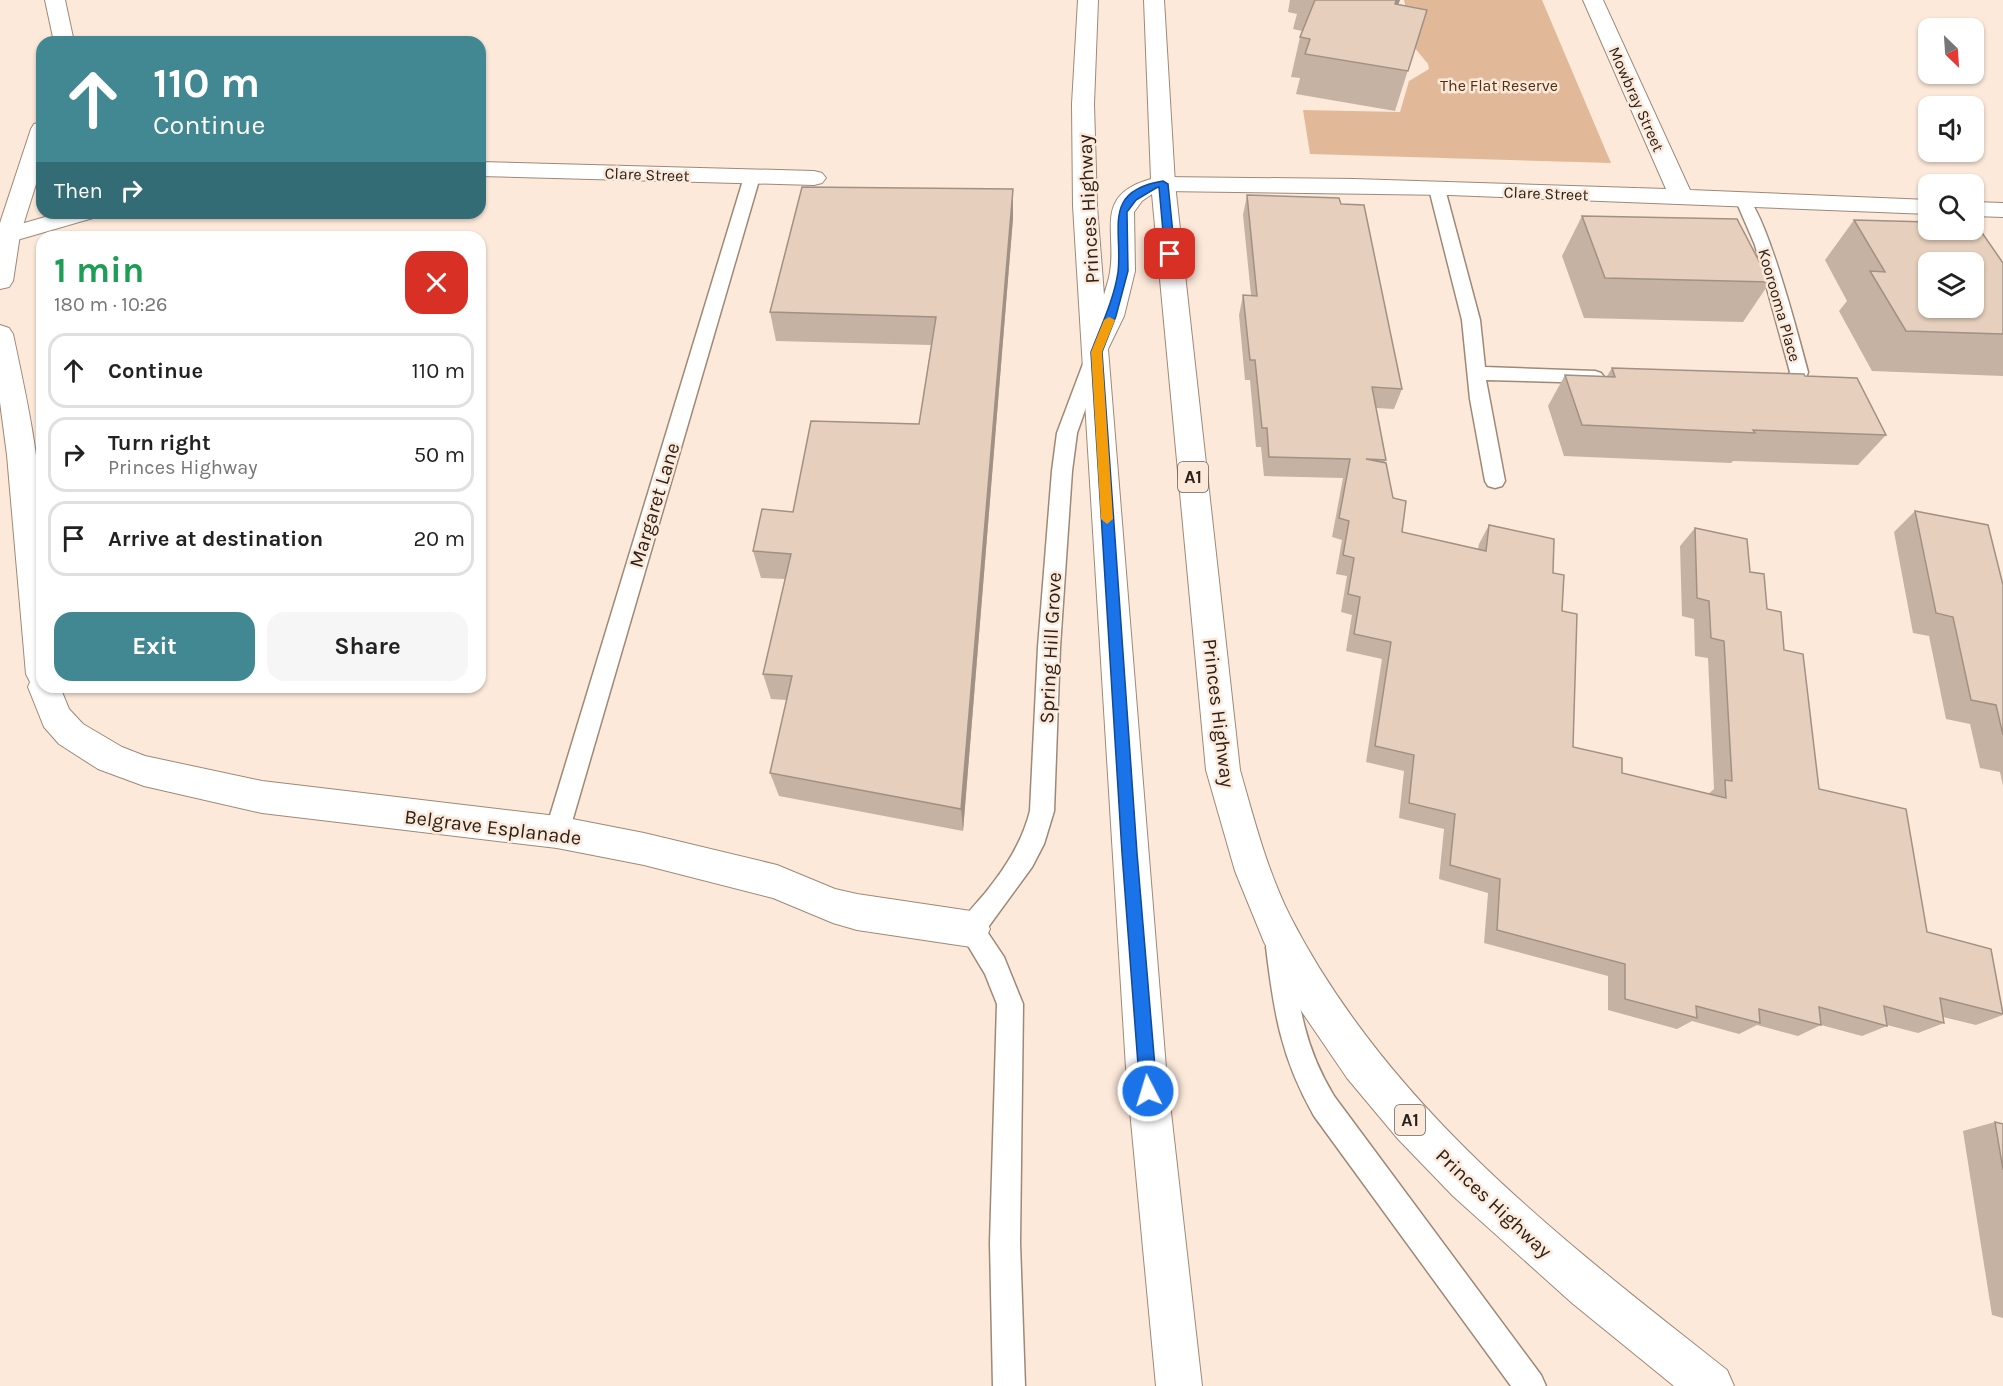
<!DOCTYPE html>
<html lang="en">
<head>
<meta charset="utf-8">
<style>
	:root { --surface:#fff; --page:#f6f6f6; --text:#222; --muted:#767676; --line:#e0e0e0; --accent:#428893 }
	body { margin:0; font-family:Karla,sans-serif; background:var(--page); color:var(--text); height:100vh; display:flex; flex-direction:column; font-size:22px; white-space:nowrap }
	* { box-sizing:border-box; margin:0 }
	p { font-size:20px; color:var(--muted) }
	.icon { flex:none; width:33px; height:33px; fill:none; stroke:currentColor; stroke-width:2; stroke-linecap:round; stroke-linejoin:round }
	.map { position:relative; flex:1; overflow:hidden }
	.details { position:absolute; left:36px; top:231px; width:450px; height:462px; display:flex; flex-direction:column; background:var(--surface); border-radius:18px; box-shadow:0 2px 4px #0004 }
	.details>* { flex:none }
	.top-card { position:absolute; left:36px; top:36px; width:450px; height:183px; border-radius:18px; box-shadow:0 2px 4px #0004; background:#428893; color:#fff; overflow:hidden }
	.needle { width:39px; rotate:155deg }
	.controls { position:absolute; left:1918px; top:18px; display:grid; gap:12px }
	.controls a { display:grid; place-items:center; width:66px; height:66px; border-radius:12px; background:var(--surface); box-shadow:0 2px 4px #0004; font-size:30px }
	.pin { position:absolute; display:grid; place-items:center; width:51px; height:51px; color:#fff; margin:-26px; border-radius:12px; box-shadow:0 3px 9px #0006 }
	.me { position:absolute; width:66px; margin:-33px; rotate:355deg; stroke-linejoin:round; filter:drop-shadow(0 0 4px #0008) }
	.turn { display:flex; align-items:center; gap:21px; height:126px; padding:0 18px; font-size:27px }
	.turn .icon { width:78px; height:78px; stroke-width:2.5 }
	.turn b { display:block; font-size:42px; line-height:51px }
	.then { display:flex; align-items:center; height:57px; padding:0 18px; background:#0003; gap:12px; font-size:22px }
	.round { display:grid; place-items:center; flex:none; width:63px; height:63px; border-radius:18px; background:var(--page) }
	.summary { display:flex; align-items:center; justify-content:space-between; height:102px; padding:0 18px }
	h1 { font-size:36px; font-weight:700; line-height:45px; color:#1e9e55 }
	.cta { display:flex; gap:12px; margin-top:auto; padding:12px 18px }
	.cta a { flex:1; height:69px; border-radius:18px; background:var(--accent); color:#fff; font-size:24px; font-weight:700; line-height:69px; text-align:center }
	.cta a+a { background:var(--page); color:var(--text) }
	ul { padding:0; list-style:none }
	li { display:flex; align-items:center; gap:18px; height:75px; margin:0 12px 9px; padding:0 6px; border:3px solid var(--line); border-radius:18px }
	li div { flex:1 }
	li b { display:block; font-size:22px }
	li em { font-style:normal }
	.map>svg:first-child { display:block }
	.green { fill:#e1b998 }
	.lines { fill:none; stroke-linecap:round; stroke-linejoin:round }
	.lane-casing { stroke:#9e8977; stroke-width:3 }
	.street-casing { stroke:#9e8977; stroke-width:2 }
	.secondary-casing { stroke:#9e8977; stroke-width:2 }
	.highway-casing { stroke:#9e8977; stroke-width:2 }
	.lane { fill:#fff; fill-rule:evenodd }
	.street { fill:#fff; fill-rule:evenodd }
	.secondary { fill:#fff; fill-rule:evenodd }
	.highway { fill:#fff; fill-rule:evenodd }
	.wall { fill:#c6b2a2 }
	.shaded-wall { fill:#a19184 }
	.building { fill:#e6cfbc; stroke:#a19184; stroke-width:1.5; fill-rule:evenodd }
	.route { fill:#1a73e8; stroke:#114b97; stroke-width:1.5 }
	.slow { fill:#f59e0b }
	.labels { text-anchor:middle; stroke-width:5; stroke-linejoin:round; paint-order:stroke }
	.far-park-label { font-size:16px; fill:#503011; stroke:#fce9da }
	.far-street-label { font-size:16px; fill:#2a221a; stroke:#fce9da }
	.shield { fill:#fce9da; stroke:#695e54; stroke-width:1.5 }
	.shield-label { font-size:18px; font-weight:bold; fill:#2a221a }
	.street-label { font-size:20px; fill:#2a221a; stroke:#fce9da }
</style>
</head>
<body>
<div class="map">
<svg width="2003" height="1386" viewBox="0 0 2003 1386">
	<rect width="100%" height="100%" fill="#fce9da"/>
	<path class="green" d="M1404 0H1542L1611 163 1310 154 1303 110 1400 112 1409 81 1429 69 1428 64 1396 25 1405 4Z"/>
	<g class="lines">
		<defs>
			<g id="lane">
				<path d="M752 172 760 177 569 832 566 840 557 843 548 840 545 832 744 177Z"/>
				<path d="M1437 184 1445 189 1480 320 1485 367 1595 371 1601 373 1604 377 1601 381 1595 383 1486 380 1505 481 1502 486 1495 488 1488 486 1485 481 1470 399 1462 320 1429 189Z"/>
				<path d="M1744 196C1764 201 1801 346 1808 372L1805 381C1794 388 1779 390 1765 386L1763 382 1765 378 1788 375 1790 372 1755 245 1736 201Z"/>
				<path d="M1095 350 1101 352 1104 356 1077 433 1072 471 1060 647 1054 811 1044 844 1032 867 986 930 1004 957 1023 1004 1020 1243 1025 1386H993L990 1243 997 1004 985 974 958 929C964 915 976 904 986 892 1006 867 1022 842 1030 811L1038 647 1052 471 1057 433 1086 356 1089 352Z"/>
				<path d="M1279 935 1288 938 1292 947C1299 1006 1303 1044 1334 1096L1541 1375 1546 1386H1511L1314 1116C1281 1058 1274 1013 1266 947L1270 938Z"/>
			</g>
			<g id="street">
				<path d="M1583 0H1603L1690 190 1929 200V214L1450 195 1163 191 1155 189 1151 184 1155 179 1163 177 1354 179 1666 189Z"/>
				<path d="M480 162 814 171 822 173 826 178 822 183 814 185 480 176Z"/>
				<path d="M1974 202 2003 203V217L1974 216Z"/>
				<path d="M59 213H97L93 218 17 240 8 242 0 240V230Z"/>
			</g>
			<g id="secondary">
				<path d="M45 0H65L74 42H54Z"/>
				<path d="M42 122V165L20 235 13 281 9 287 0 289V223L31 129 34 124Z"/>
				<path d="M0 325 9 328 13 334C26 395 40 458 42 521 44 576 42 632 42 687H60L69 709 83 724 122 747 145 756 262 781 557 816 644 833 777 865 835 889 857 894 971 911 984 916 990 929 984 942 971 947 857 930 833 923 773 898 644 865 557 848 262 813 144 786 98 769 59 744 44 727 28 687 30 682 26 674 7 455 0 402Z"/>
			</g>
			<path id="highway" d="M1078 0H1098L1094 104 1097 206 1104 295C1106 287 1109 280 1110 272 1117 231 1093 195 1151 179L1144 0H1164L1175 184 1240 770C1254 819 1267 870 1290 916 1388 1107 1562 1240 1727 1370L1734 1386H1674L1572 1303 1453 1196 1398 1139 1347 1078 1302 1012 1264 942 1235 871 1206 770 1152 194 1142 201 1134 212 1135 271 1124 316 1108 349 1166 1068 1202 1386H1156L1126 1068 1073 206 1072 104Z"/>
		</defs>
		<use href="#lane" class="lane-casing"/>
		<use href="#street" class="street-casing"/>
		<use href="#secondary" class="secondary-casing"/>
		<use href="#highway" class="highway-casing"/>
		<use href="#lane" class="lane"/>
		<use href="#street" class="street"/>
		<use href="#secondary" class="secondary"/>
		<use href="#highway" class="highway"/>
	</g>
	<g class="wall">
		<path d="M1290 0H1400L1398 4 1427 10 1395 111 1296 94 1300 78 1291 77 1300 37 1302 31 1293 29 1297 14 1288 12Z"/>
		<path d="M1013 189V218L963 831 779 796 770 773 787 700 771 699 763 674 785 579 761 578 753 551 793 512 919 424 931 345 776 341 770 312Z"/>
		<path d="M1247 195 1341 204 1402 389 1394 409 1376 408 1386 460 1384 463 1402 532 1478 549 1479 544 1489 525 1553 573 1562 611 1573 747 1622 773 1708 794 1714 789 1708 658 1695 656 1694 619 1682 616 1680 546 1695 528 1750 572 1784 650 1819 789 1927 932 2003 1010V1015L1976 1025 1943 1017 1944 1023 1918 1033 1887 1025V1026L1862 1036 1821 1025 1798 1036 1757 1025 1739 1034 1692 1021 1677 1029 1608 1010V976L1484 943 1488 893 1439 879 1444 829 1399 818 1404 771 1366 762 1382 659 1346 651 1352 615 1341 612 1347 576 1336 574 1342 540 1332 537 1343 478 1264 476 1261 447H1256L1250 380H1245L1239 315 1243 295H1251L1243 215Z"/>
		<path d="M1582 216 1770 282 1743 322 1584 318 1562 256Z"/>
		<path d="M1854 220 2003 263V376L1872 371 1839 311 1847 301 1825 260Z"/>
		<path d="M1612 368 1805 376 1886 435 1858 465 1733 461 1731 463 1564 456 1548 406 1565 375 1607 376Z"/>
		<path d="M1915 511 2003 585V786L2000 772 1980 768 1970 724 1946 719 1929 636 1913 633 1894 532Z"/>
		<path d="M1995 1122 2003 1124V1318L1992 1315 1963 1131Z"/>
	</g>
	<g class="shaded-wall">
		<path d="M1396 0H1400L1383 44Z"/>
		<path d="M1013 189V218L963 831 961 809Z"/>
	</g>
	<g class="building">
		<path d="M1315 0H1396L1395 4 1427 10 1408 71 1305 54 1310 39 1300 37Z"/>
		<path d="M802 187 1013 189 961 809 770 773 792 676 763 674 791 554 753 551 762 509 793 512 811 421 919 424 936 317 770 312Z"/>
		<path d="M1247 195 1339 198 1341 204 1364 205 1402 389 1372 387 1386 460 1366 459 1386 463 1393 498 1406 501 1402 532 1486 551 1489 525 1554 539 1553 573 1564 575 1562 611 1577 614 1573 747 1622 758V773L1726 798 1725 780 1732 781 1724 641 1711 638 1709 601 1697 598 1695 528 1747 539 1750 572 1764 574 1767 609 1781 612 1784 650 1803 654 1819 789 1906 809 1927 932 1991 949 2003 1014 1940 998 1944 1023 1884 1006 1887 1026 1819 1007 1821 1025 1759 1009 1760 1023 1696 1006 1697 1018 1625 999V964L1497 930 1500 879 1450 865 1455 814 1409 803 1414 755 1375 746 1391 642 1354 634 1360 597 1348 594 1354 558 1343 555 1349 521 1339 518 1350 459 1269 457 1267 428H1262L1255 360H1250L1243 295 1257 296Z"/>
		<path d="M1582 216 1737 219 1770 282 1605 278Z"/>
		<path d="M1854 220 1929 222V230H1974V224H1976L2003 263V334L1906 331 1870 271 1885 272ZM1929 262H1974V308H1929Z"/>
		<path d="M1612 368 1804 374 1805 376 1857 378 1886 435 1753 430 1755 433 1582 425 1565 375 1615 377Z"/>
		<path d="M1915 511 1988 525 2003 585V735L1996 705 1971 700 1953 617 1936 613Z"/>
		<path d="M1995 1122 2003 1124V1170Z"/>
	</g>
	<path class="route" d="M1163 181 1168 184 1175 254 1170 257 1165 254 1159 187 1156 188 1136 200 1127 212 1128 271 1116 316 1102 352 1137 853 1157 1091 1154 1097 1148 1099 1142 1097 1140 1091 1122 853 1091 352C1101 326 1114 299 1118 272 1123 230 1101 191 1163 181Z"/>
	<path class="slow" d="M1109 317 1115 320 1102 352 1113 519 1107 524 1101 519 1091 352 1104 320Z"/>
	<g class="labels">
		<g class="far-park-label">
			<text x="1499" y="91">The Flat Reserve</text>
		</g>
		<g class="far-street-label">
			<text transform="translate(1637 99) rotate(66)" y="6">Mowbray Street</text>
			<text transform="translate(647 174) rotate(2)" y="6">Clare Street</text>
			<text transform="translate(1546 193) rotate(2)" y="6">Clare Street</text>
			<text transform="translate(1780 305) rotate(74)" y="6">Koorooma Place</text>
		</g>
		<g class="shield">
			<rect x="1178" y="462" width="30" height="30" rx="4.5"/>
			<rect x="1395" y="1105" width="30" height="30" rx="4.5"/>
		</g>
		<g class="shield-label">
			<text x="1193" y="483">A1</text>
			<text x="1410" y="1126">A1</text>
		</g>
		<g class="street-label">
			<text transform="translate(1088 209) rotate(-93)" y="7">Princes Highway</text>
			<text transform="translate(654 505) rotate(-73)" y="7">Margaret Lane</text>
			<text transform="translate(1050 648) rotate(-87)" y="7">Spring Hill Grove</text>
			<text transform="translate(1219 713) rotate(83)" y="7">Princes Highway</text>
			<text transform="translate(493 827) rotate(7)" y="7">Belgrave Esplanade</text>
			<text transform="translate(1494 1203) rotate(43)" y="7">Princes Highway</text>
		</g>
	</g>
</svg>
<div class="controls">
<a><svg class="needle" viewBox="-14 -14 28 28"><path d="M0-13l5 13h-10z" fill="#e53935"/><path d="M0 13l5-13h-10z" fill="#767676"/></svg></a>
<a><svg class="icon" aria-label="sound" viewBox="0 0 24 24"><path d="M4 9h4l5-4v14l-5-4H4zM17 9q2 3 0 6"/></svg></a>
<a><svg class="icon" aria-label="search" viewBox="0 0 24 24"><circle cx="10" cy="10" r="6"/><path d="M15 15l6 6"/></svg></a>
<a><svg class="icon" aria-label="layers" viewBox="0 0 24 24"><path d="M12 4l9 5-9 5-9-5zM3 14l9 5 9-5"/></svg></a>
</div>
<div class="pin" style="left:1170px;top:254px;background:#d93025"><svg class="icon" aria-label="arrive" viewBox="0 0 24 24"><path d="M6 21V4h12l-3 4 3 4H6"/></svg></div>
<svg class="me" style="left:1148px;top:1091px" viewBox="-20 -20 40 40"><circle r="17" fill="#1a73e8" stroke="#fff" stroke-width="3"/><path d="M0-11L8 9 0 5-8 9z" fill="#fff"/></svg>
<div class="top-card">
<div class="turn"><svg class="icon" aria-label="ahead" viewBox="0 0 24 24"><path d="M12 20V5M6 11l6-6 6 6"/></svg><div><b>110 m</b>Continue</div></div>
<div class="then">Then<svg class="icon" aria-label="right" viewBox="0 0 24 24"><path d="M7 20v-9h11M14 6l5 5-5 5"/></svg></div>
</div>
<section class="details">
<div class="summary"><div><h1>1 min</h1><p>180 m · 10:26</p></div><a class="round" style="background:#d93025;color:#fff"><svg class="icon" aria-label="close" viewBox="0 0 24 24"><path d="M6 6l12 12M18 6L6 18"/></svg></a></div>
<ul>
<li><svg class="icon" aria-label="ahead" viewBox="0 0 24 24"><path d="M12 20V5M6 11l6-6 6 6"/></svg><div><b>Continue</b></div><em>110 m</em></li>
<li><svg class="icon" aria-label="right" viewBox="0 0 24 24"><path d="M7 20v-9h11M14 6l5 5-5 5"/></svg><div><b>Turn right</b><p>Princes Highway</p></div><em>50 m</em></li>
<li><svg class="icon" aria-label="arrive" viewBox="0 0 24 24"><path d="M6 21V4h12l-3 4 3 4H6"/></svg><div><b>Arrive at destination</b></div><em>20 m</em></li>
</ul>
<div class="cta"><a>Exit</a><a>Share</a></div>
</section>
</div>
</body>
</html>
